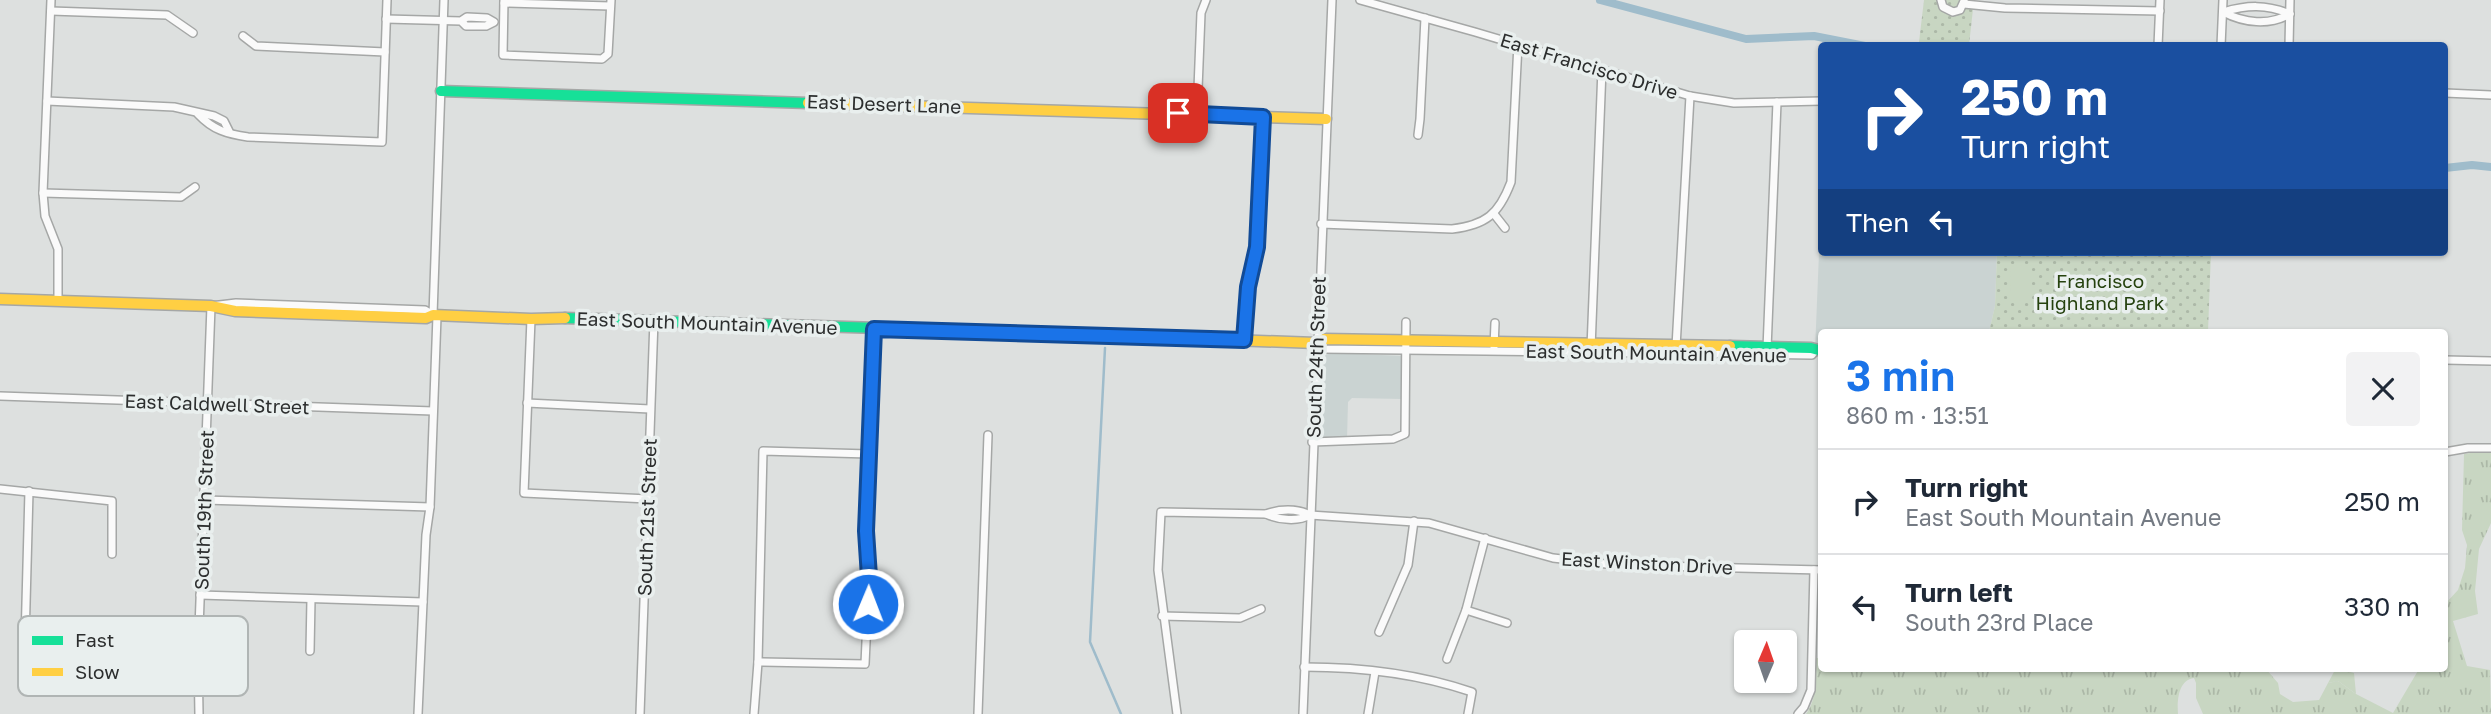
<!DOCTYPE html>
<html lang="en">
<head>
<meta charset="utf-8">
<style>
	:root { --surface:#fff; --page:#f2f2f3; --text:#1f2937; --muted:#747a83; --line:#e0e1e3; --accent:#1a73e8 }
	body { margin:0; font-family:"Golos Text",sans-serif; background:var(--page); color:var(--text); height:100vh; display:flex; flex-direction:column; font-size:26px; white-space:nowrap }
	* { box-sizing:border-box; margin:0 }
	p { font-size:23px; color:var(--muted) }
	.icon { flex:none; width:38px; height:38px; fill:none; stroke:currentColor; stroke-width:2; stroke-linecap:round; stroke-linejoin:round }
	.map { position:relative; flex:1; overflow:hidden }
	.details { position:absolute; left:1818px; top:329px; width:630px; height:343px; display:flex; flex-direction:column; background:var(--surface); border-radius:7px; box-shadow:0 2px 5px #0004 }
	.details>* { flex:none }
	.banner { position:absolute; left:1818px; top:42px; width:630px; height:214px; border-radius:7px; box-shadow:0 2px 5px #0004; background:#1a4fa0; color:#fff; overflow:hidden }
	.needle { width:46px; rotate:2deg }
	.fabs { position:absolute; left:1734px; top:630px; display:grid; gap:14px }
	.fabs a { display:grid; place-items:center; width:63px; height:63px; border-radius:7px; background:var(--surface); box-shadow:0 2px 5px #0004; font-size:35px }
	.pin { position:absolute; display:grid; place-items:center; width:60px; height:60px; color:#fff; margin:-30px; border-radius:14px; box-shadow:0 4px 10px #0006 }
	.me { position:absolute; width:77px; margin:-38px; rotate:1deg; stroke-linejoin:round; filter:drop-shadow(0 0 5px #0008) }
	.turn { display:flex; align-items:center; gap:24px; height:147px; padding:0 28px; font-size:32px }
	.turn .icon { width:91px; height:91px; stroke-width:2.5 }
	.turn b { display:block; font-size:49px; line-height:60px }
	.then { display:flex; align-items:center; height:66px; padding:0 28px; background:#0003; gap:14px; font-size:26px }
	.round { display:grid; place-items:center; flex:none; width:74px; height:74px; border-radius:7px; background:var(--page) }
	.headline { display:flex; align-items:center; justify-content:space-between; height:119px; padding:0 28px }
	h1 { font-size:42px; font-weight:600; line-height:52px; color:var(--accent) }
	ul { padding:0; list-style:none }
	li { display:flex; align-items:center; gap:21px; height:105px; padding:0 28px; border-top:2px solid var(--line) }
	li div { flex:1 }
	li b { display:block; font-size:26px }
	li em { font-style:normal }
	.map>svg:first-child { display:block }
	.built { fill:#cad3d2 }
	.grass { fill:url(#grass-tufts) }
	.forest { fill:url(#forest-crowns) }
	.park { fill:url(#park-dots) }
	.pitch { fill:#c8d6c2 }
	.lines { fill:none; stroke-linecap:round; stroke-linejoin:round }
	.stream { stroke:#9fbccb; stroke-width:2.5 }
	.canal { stroke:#9fbccb; stroke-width:8 }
	.street-casing { stroke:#a5a7a6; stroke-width:10 }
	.fast-casing { stroke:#a5a7a6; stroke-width:13 }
	.slow-casing { stroke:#a5a7a6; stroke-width:13 }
	.street { stroke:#fafafa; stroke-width:7 }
	.fast { stroke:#16e098; stroke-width:10 }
	.slow { stroke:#ffcf43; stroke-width:10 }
	.route-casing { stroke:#114b97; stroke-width:18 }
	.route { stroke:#1a73e8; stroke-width:12 }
	.labels { text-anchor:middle; stroke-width:7; stroke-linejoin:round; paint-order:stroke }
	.street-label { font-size:19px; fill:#2c2e2e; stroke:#e9efee }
	.park-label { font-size:19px; fill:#25420e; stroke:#e9efee }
	.key { fill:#e9efee; stroke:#b0b5b4; stroke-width:2 }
	.key-label { font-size:19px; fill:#2c2e2e }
</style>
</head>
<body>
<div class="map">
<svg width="2491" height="714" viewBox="0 0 2491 714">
	<defs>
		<pattern id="grass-tufts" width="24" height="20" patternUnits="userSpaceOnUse" patternTransform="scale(1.75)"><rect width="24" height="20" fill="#c8d6c2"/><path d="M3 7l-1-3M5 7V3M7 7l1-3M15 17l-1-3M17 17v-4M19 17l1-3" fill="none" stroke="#acb8a7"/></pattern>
		<pattern id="forest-crowns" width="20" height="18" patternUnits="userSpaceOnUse" patternTransform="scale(1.75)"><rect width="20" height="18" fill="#c8d6c2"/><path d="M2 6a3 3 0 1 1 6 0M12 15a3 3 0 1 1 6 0" fill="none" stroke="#acb8a7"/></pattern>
		<pattern id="park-dots" width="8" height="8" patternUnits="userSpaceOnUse" patternTransform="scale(1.75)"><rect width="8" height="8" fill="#c8d6c2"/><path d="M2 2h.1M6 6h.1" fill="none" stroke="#acb8a7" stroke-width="1.8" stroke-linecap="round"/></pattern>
	</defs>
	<rect width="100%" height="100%" fill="#dde0df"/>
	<g class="built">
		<path d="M1822 179V252H1997L1995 306 1989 332H1822V351H1815Z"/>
		<path d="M1334 353 1403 356 1402 399 1352 398 1348 402 1347 439 1322 437 1324 355Z"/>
	</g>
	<path class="grass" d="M2483 451H2491V523L2479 549 2475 591 2478 614 2453 621 2467 666 2490 670 2491 714H2203L2196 698V683L2194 678C2178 680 2177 701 2178 714H1806C1818 698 1815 677 1816 658H1822V668L2266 669 2278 683 2280 694 2293 702 2319 700 2328 683 2338 681 2356 694 2393 713 2419 669 2445 668V604L2458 590 2465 568 2467 545 2462 530 2464 454Z"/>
	<path class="forest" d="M2336 668 2354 673 2356 694 2338 681 2328 683Z"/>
	<g class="park">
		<path d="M1924 0H1974L1969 45H1941L1919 42Z"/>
		<path d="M1997 252H2211L2208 332H1989L1995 306Z"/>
	</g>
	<path class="pitch" d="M2011 265 2031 266 2030 301 2010 300Z"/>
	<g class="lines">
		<path class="stream" d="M1105 348 1090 642 1121 714"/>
		<g class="canal">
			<path d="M1600 0 1746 39 1814 36 1865 46"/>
			<path d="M2445 168 2472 165 2491 167"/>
		</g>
		<defs>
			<g id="street">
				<path d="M51 0 43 193 45 216 58 249V301"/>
				<path d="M504 0 503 55 602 59 608 54 611 0"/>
				<path d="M1360 0 1475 32 1690 96 1734 103 1822 101"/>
				<path d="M1941 0 1943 7 1953 12 1960 10 1964 1"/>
				<path d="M504 3 610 6"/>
				<path d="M1964 4 2005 8 2160 11"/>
				<path d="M51 11 167 15 193 33"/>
				<path d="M2223 12C2244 23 2269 26 2290 14"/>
				<path d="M2223 12C2247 5 2266 4 2290 14"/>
				<path d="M386 19 461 21 467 17 487 18 494 22 486 26H466L461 21"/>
				<path d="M243 36 256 46 385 52"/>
				<path d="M2158 46 2160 0"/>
				<path d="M2221 46 2223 0"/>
				<path d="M2289 46 2290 0"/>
				<path d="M2445 93 2491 95"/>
				<path d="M47 101 174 107 214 116 224 121 229 131"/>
				<path d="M198 114C213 130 227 134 248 137L382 142 387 0"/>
				<path d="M1197 114 1201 13 1206 0"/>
				<path d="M1418 135 1420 119 1425 18"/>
				<path d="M43 193 181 197 195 187"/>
				<path d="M1494 214 1505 228"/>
				<path d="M1321 224 1452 229C1486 225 1499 214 1511 182L1518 44"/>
				<path d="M531 319 524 493 648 499"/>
				<path d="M1244 340 1248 287 1257 247 1263 116"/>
				<path d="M1316 343 1322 349 1812 355 1815 351"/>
				<path d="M1494 347 1495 323"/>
				<path d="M1676 347 1690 96"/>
				<path d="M1591 348 1602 69"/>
				<path d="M1767 349 1777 102"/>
				<path d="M2445 360 2491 361"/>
				<path d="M0 396 433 411"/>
				<path d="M527 403 650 409"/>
				<path d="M1312 442 1393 439 1405 434 1406 322"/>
				<path d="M2445 452 2468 448H2491"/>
				<path d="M0 489 112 501V554"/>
				<path d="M29 491 25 641 58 644 92 651 198 655"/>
				<path d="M204 500 430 507"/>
				<path d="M1266 514C1279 509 1297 508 1310 515L1429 523 1553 558 1615 565 1822 570"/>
				<path d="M200 595 423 602"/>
				<path d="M1466 610 1507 623"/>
				<path d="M1162 616 1240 618 1261 609"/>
				<path d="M1379 632 1408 565 1414 521"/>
				<path d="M310 651 311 599"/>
				<path d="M1447 659 1466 610 1485 538"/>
				<path d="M758 662 865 664 869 577 866 531 874 329"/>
				<path d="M1304 667C1360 667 1419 674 1472 692L1468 714"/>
				<path d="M199 714 198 655 211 306 236 303 425 310 433 315 444 0"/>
				<path d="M418 714 426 535 430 507 437 316"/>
				<path d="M640 714 654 320"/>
				<path d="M754 714 758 662 763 451 869 454"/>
				<path d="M978 714 988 435"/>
				<path d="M1177 714 1158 570 1161 512 1266 514C1279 520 1298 522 1310 515"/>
				<path d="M1303 714 1332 0"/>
				<path d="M1368 714 1375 672"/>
				<path d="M1798 714 1804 707 1811 690 1814 570"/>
			</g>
			<g id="fast">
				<path d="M441 91 808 103"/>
				<path d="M565 318 1123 336"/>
				<path d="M1730 346 1811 348 1822 351"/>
			</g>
			<g id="slow">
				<path d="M808 103 1326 119"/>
				<path d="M0 299 211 306 235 311 426 318 433 315 531 319 565 318"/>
				<path d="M1123 336 1316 343 1324 339 1730 346"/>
			</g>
		</defs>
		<use href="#street" class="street-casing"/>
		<use href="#fast" class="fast-casing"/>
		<use href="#slow" class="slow-casing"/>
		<use href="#street" class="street"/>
		<use href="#fast" class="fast"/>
		<use href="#slow" class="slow"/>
	</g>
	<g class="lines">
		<defs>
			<path id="route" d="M868 604 869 577 866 531 874 329 1244 340 1248 287 1257 247 1263 117 1178 113"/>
		</defs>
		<use href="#route" class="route-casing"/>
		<use href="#route" class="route"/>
	</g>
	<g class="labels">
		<g class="street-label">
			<text transform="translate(1589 66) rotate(17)" y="7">East Francisco Drive</text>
			<text transform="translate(884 104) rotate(2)" y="7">East Desert Lane</text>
			<text transform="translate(707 323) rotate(2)" y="7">East South Mountain Avenue</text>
			<text transform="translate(1656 353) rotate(1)" y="7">East South Mountain Avenue</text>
			<text transform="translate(1316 357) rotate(-88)" y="7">South 24th Street</text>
			<text transform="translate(217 404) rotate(2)" y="7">East Caldwell Street</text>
			<text transform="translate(204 510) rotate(-88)" y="7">South 19th Street</text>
			<text transform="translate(647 517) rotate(-88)" y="7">South 21st Street</text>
			<text transform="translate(1647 563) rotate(3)" y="7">East Winston Drive</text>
		</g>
		<g class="park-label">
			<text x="2100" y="288">Francisco<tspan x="2100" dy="22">Highland Park</tspan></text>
		</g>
	</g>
	<rect x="18" y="616" width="230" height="80" rx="10" class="key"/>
	<rect x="32" y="636" width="31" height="9" fill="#16e098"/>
	<rect x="32" y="668" width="31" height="8" fill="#ffcf43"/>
	<g class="key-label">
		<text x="75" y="647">Fast</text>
		<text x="75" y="679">Slow</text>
	</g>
</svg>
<div class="fabs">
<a><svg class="needle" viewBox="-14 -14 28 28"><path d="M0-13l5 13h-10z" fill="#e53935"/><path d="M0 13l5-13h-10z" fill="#747a83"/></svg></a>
</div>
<div class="pin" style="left:1178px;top:113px;background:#d93025"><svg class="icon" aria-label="arrive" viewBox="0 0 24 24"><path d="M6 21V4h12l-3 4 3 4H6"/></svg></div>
<svg class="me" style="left:868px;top:604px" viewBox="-20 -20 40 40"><circle r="17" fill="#1a73e8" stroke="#fff" stroke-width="3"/><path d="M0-11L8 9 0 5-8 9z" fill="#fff"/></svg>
<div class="banner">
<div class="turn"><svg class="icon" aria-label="right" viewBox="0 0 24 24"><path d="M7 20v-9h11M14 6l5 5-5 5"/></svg><div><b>250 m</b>Turn right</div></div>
<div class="then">Then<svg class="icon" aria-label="left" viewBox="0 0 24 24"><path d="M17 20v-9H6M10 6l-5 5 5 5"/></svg></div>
</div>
<section class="details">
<div class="headline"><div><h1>3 min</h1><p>860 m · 13:51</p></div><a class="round"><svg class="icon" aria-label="close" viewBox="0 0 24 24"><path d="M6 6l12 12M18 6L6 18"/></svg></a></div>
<ul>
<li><svg class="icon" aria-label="right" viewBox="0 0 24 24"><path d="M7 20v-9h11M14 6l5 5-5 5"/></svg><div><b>Turn right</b><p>East South Mountain Avenue</p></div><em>250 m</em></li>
<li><svg class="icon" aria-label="left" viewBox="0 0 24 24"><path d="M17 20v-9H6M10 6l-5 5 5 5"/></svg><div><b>Turn left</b><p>South 23rd Place</p></div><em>330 m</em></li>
</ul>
</section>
</div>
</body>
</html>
